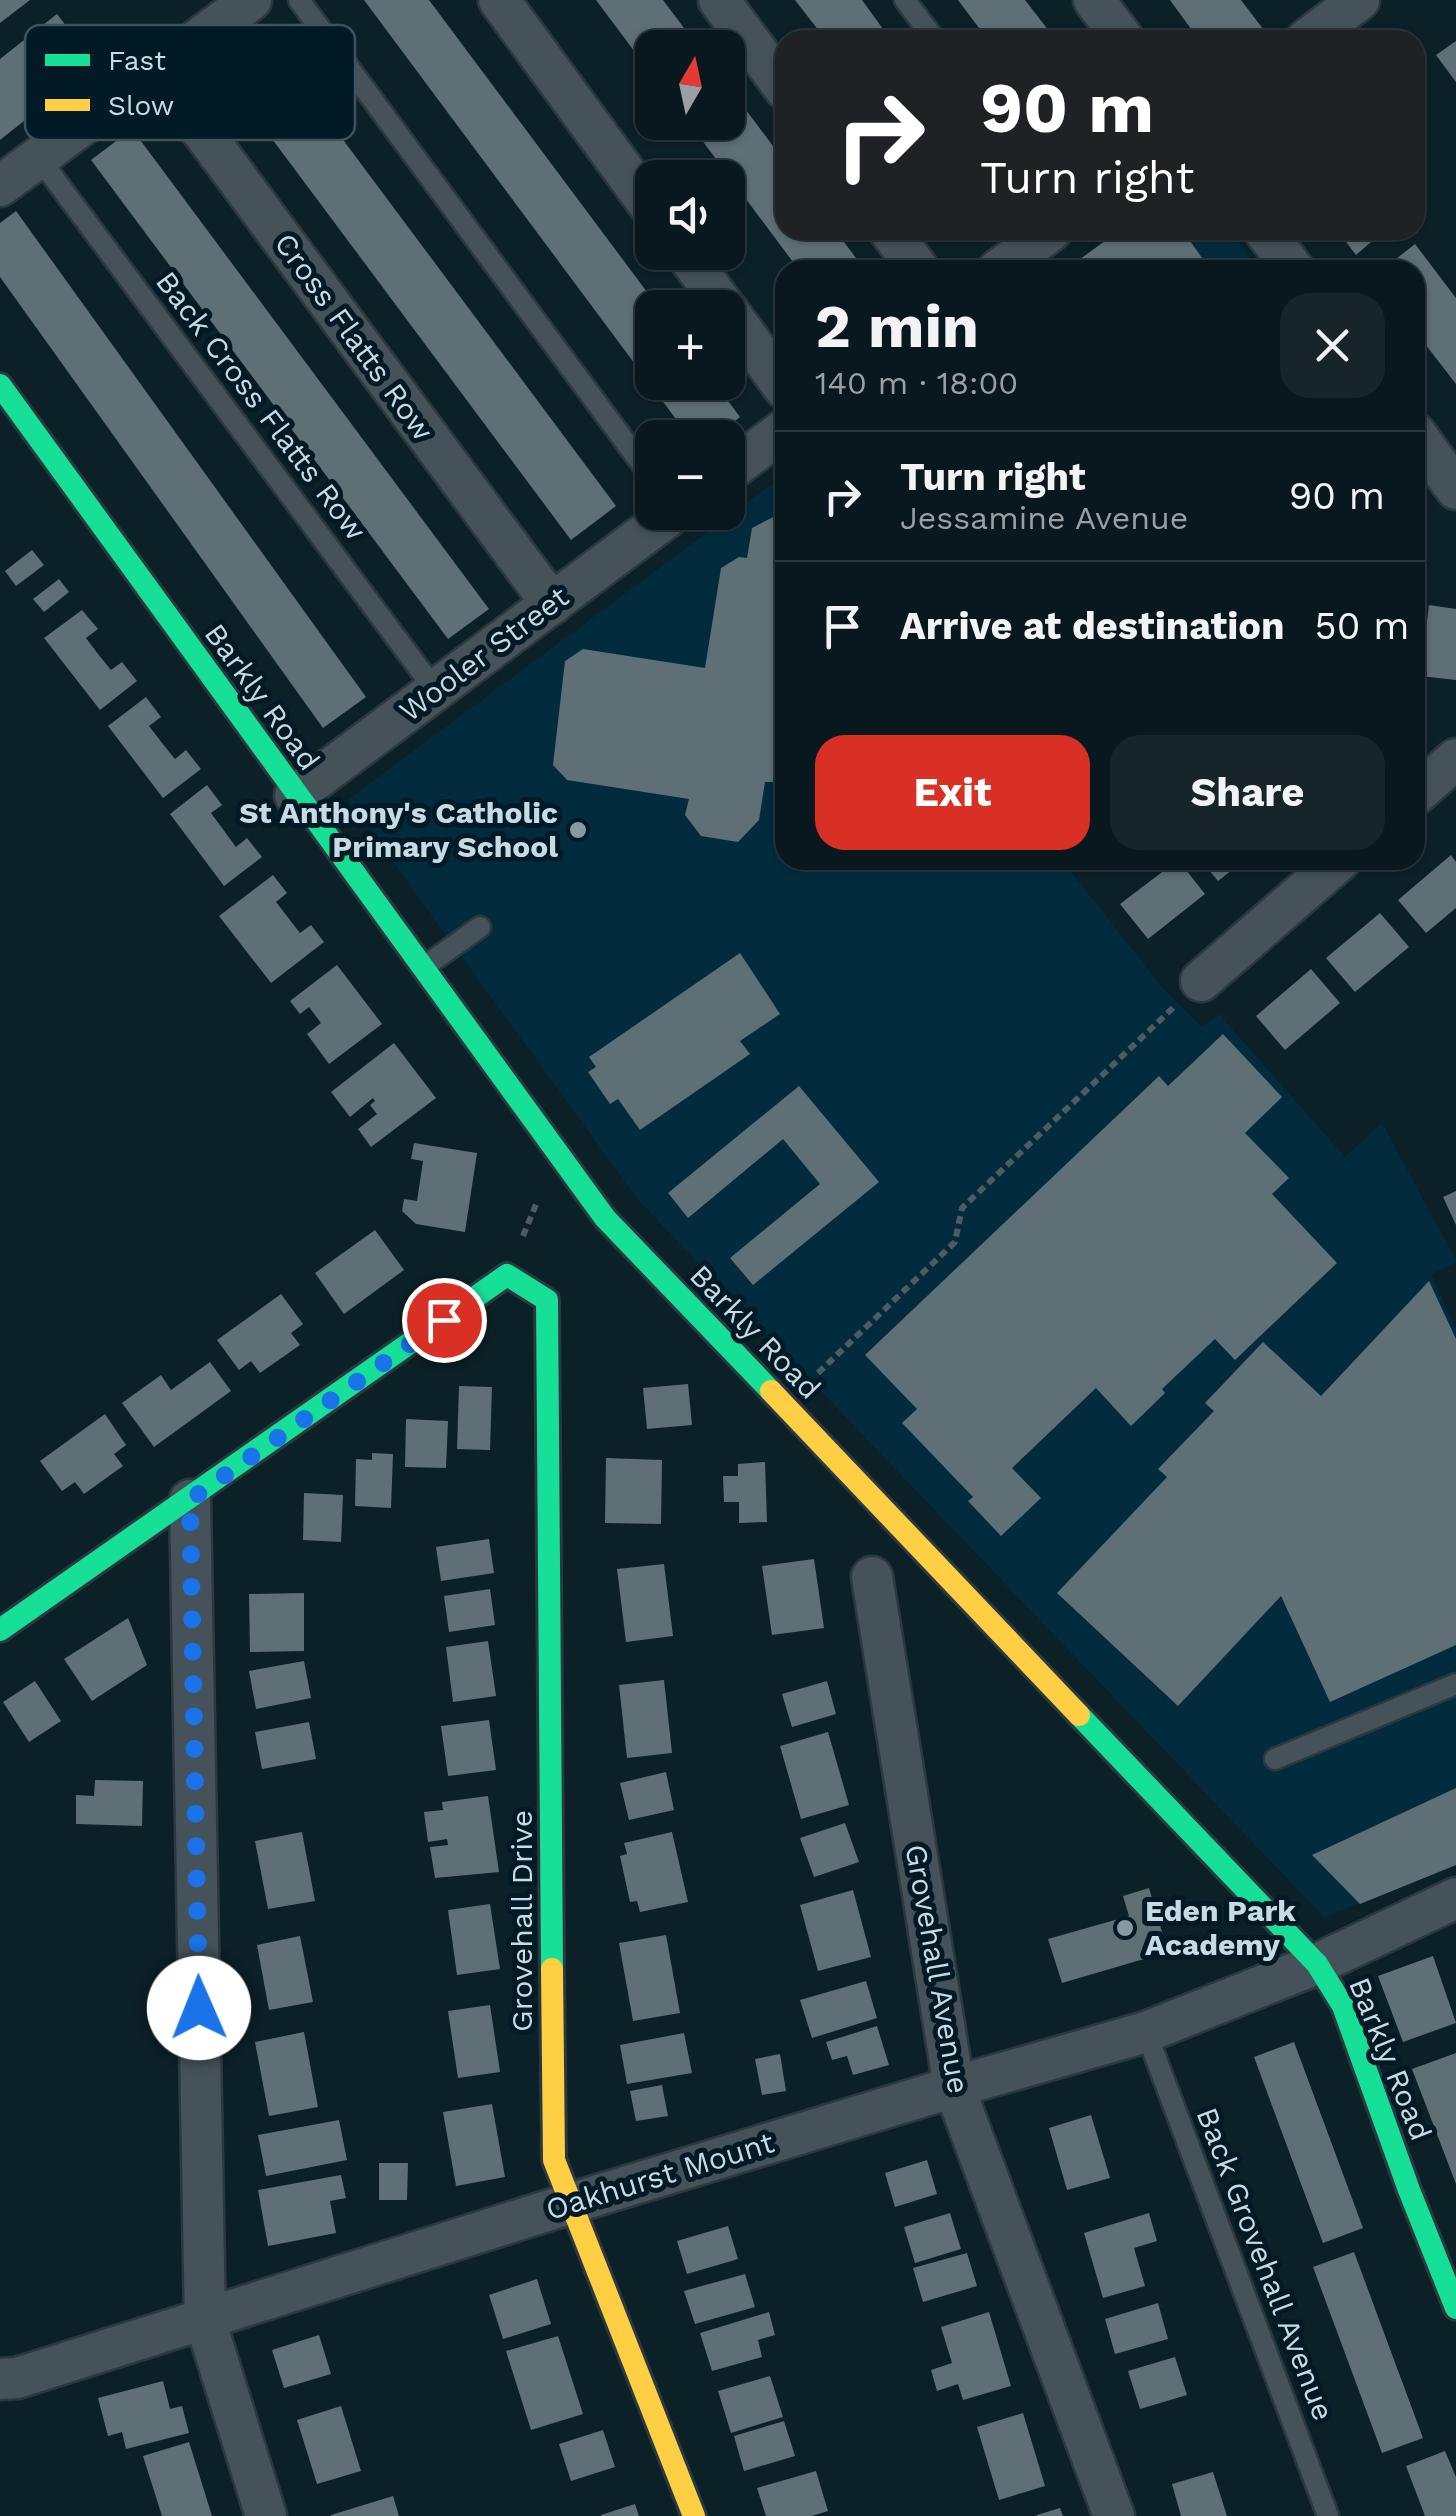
<!DOCTYPE html>
<html lang="en">
<head>
<meta charset="utf-8">
<style>
	:root { --surface:#09181e; --page:#17252b; --text:#f1f3f6; --muted:#99a0a4; --line:#29373c; --accent:#d93025 }
	body { margin:0; font-family:"Work Sans",sans-serif; background:var(--page); color:var(--text); height:100vh; display:flex; flex-direction:column; font-size:38px; white-space:nowrap }
	* { box-sizing:border-box; margin:0 }
	p { font-size:32px; color:var(--muted) }
	.icon { flex:none; width:55px; height:55px; fill:none; stroke:currentColor; stroke-width:2; stroke-linecap:round; stroke-linejoin:round }
	.map { position:relative; flex:1; overflow:hidden }
	.side { position:absolute; left:775px; top:260px; width:650px; height:610px; display:flex; flex-direction:column; background:var(--surface); border-radius:30px; box-shadow:0 2px 8px #0004,0 0 0 2px var(--line) }
	.side>* { flex:none }
	.top-card { position:absolute; left:775px; top:30px; width:650px; height:210px; border-radius:30px; box-shadow:0 2px 8px #0004,0 0 0 2px var(--line); background:#202124; color:#fff; overflow:hidden }
	.needle { width:65px; rotate:9deg }
	.tools { position:absolute; left:635px; top:30px; display:grid; gap:20px }
	.tools a { display:grid; place-items:center; width:110px; height:110px; border-radius:20px; background:var(--surface); box-shadow:0 2px 8px #0004,0 0 0 2px var(--line); font-size:50px }
	.pin { position:absolute; display:grid; place-items:center; width:85px; height:85px; color:#fff; margin:-42px; border:5px solid #fff; border-radius:50%; box-shadow:0 2px 10px #0007 }
	.me { position:absolute; width:110px; margin:-55px; rotate:359deg; stroke-linejoin:round; filter:drop-shadow(0 0 8px #0008) }
	.turn { display:flex; align-items:center; gap:35px; height:210px; padding:0 40px; font-size:45px }
	.turn .icon { width:130px; height:130px; stroke-width:2.5 }
	.turn b { display:block; font-size:70px; line-height:85px }
	.round { display:grid; place-items:center; flex:none; width:105px; height:105px; border-radius:30px; background:var(--page) }
	.headline { display:flex; align-items:center; justify-content:space-between; height:170px; padding:0 40px }
	h1 { font-size:60px; font-weight:700; line-height:75px }
	.primary-button { display:flex; gap:20px; margin-top:auto; padding:20px 40px }
	.primary-button a { flex:1; height:115px; border-radius:30px; background:var(--accent); color:#fff; font-size:40px; font-weight:700; line-height:115px; text-align:center }
	.primary-button a+a { background:var(--page); color:var(--text) }
	ul { padding:0; list-style:none }
	li { display:flex; align-items:center; gap:30px; height:130px; padding:0 40px; border-top:2px solid var(--line) }
	li div { flex:1 }
	li b { display:block; font-size:38px }
	li em { font-style:normal }
	.map>svg:first-child { display:block }
	.built { fill:#022c3e }
	.building { fill:#5e6f76 }
	.lines { fill:none; stroke-linecap:round; stroke-linejoin:round }
	.lane-casing { stroke:#2b393f; stroke-width:25 }
	.street-casing { stroke:#2b393f; stroke-width:45 }
	.fast-casing { stroke:#2b393f; stroke-width:28 }
	.slow-casing { stroke:#2b393f; stroke-width:28 }
	.path { stroke:#4e5b60; stroke-width:6; stroke-dasharray:8 5; stroke-linecap:butt }
	.lane { stroke:#455259; stroke-width:20 }
	.street { stroke:#455259; stroke-width:40 }
	.fast { stroke:#16e098; stroke-width:22 }
	.slow { stroke:#ffcf43; stroke-width:22 }
	.route { stroke:#1a73e8; stroke-width:18; stroke-dasharray:0 32.4 }
	.poi-dot { fill:#869aa3; stroke:#011a26; stroke-width:4 }
	.labels { text-anchor:middle; stroke-width:10; stroke-linejoin:round; paint-order:stroke }
	.street-label { font-size:30px; fill:#c8dbe5; stroke:#011a26 }
	.poi-label { font-size:30px; font-weight:bold; fill:#c8dbe5; stroke:#011a26; text-anchor:end }
	.key { fill:#011a26; stroke:#3d545f; stroke-width:2.5 }
	.key-label { font-size:28px; fill:#c8dbe5 }
</style>
</head>
<body>
<div class="map">
<svg width="1456" height="2516" viewBox="0 0 1456 2516">
	<rect width="100%" height="100%" fill="#0c2028"/>
	<g class="built">
		<path d="M1120 230H1230L1259 270H1065Z"/>
		<path d="M785 474V860H1062L1161 986 1202 1027 1219 1014 1345 1157 1382 1123 1456 1260V1263L1431 1274 1456 1329V1865L1324 1917 639 1201 348 800Z"/>
	</g>
	<g class="building">
		<path d="M0 0H30L0 23Z"/>
		<path d="M364 0H429L659 308H652V382H714L740 417 713 438H690Z"/>
		<path d="M596 0H663L699 48H652V75Z"/>
		<path d="M795 0H862L891 40H826Z"/>
		<path d="M958 0H1025L1056 40H988Z"/>
		<path d="M1170 0H1241L1263 29 1249 40H1199Z"/>
		<path d="M57 14 83 48 74 55 87 71 0 140V59Z"/>
		<path d="M262 31 616 506 571 540 217 65Z"/>
		<path d="M1456 41V82L1436 55Z"/>
		<path d="M728 86 785 162V230H835L865 270H799L701 139 688 122H728Z"/>
		<path d="M132 129 489 609 448 639 91 160Z"/>
		<path d="M16 211 366 697 323 728 0 277V223Z"/>
		<path d="M968 230H987L975 240Z"/>
		<path d="M1120 230H1182L1208 266 1202 270H1065Z"/>
		<path d="M1337 230H1385L1356 255Z"/>
		<path d="M1415 244 1456 298V384L1415 331V270H1382Z"/>
		<path d="M777 515 785 516V782H765L759 820 738 842 701 836 685 815 689 799 567 780 553 765 565 661 583 649 705 668 721 568 739 557 747 558 752 528Z"/>
		<path d="M32 550 44 565 16 586 5 571Z"/>
		<path d="M59 579 69 592 44 612 33 599Z"/>
		<path d="M1429 605 1456 609V680L1420 676Z"/>
		<path d="M82 610 98 629 86 638 98 654 111 670 122 662 137 681 100 710 44 638Z"/>
		<path d="M146 697 161 717 149 726 162 743 175 759 186 750 201 769 163 798 108 726Z"/>
		<path d="M207 785 222 805 211 813 236 847 247 838 262 857 224 886 170 814Z"/>
		<path d="M1451 855 1456 862V908L1426 933 1398 900Z"/>
		<path d="M1178 860 1205 894 1148 939 1120 904Z"/>
		<path d="M1201 860H1245L1218 881Z"/>
		<path d="M273 875 287 893 276 902 300 933 311 925 324 942 271 983 219 916Z"/>
		<path d="M1380 913 1409 947 1355 992 1326 958Z"/>
		<path d="M740 953 780 1014 740 1041 750 1054 640 1130 618 1099 610 1104 588 1072 596 1067 589 1057Z"/>
		<path d="M337 965 382 1024 329 1064 307 1034 321 1023 309 1007 300 1014 290 1001Z"/>
		<path d="M1311 969 1340 1003 1285 1050 1256 1016Z"/>
		<path d="M1223 1034 1282 1097 1245 1133 1289 1178 1272 1194 1337 1263 1235 1360 1215 1339 1162 1389 1165 1393 1131 1426 1096 1388 1012 1468 1041 1498 1001 1536 968 1501 973 1497 902 1423 917 1409 865 1355 1159 1076 1168 1086Z"/>
		<path d="M394 1043 436 1098 371 1147 358 1129 377 1114 370 1105 375 1101 373 1098 350 1117 331 1092Z"/>
		<path d="M799 1086 879 1182 753 1285 730 1258 820 1184 783 1139 688 1218 668 1193Z"/>
		<path d="M414 1143 477 1153 465 1232 416 1224 402 1211 404 1199 417 1201 423 1161 411 1159Z"/>
		<path d="M1456 1191V1225L1443 1197Z"/>
		<path d="M375 1230 404 1270 344 1314 315 1273Z"/>
		<path d="M1429 1281 1456 1339V1645L1330 1702 1281 1596 1178 1706 1057 1593 1167 1477 1158 1469 1214 1411 1205 1403 1263 1342 1321 1396Z"/>
		<path d="M281 1294 303 1324 291 1333 300 1345 260 1373 251 1361 239 1370 217 1340Z"/>
		<path d="M210 1362 231 1391 154 1447 122 1403 161 1375 171 1390Z"/>
		<path d="M688 1384 692 1425 647 1429 643 1388Z"/>
		<path d="M459 1386 492 1387 490 1450 457 1449Z"/>
		<path d="M105 1414 126 1445 114 1454 123 1466 84 1494 75 1482 62 1491 40 1461Z"/>
		<path d="M406 1419 448 1421 446 1468 405 1467Z"/>
		<path d="M372 1453 393 1454 391 1508 355 1506 356 1459 372 1460Z"/>
		<path d="M606 1458 662 1460 661 1524 605 1523Z"/>
		<path d="M765 1462 767 1522 739 1523V1502H724L723 1476H738V1464Z"/>
		<path d="M304 1493 343 1495 341 1542 303 1540Z"/>
		<path d="M489 1539 494 1573 441 1581 436 1547Z"/>
		<path d="M814 1559 824 1628 772 1635 762 1566Z"/>
		<path d="M664 1564 673 1636 626 1642 617 1569Z"/>
		<path d="M490 1589 495 1625 449 1632 444 1596Z"/>
		<path d="M304 1593V1651L250 1652 249 1594Z"/>
		<path d="M128 1618 147 1665 92 1701 64 1659Z"/>
		<path d="M488 1641 496 1696 453 1702 446 1647Z"/>
		<path d="M304 1661 311 1698 256 1709 249 1671Z"/>
		<path d="M664 1680 672 1753 627 1758 619 1685Z"/>
		<path d="M35 1681 61 1721 29 1742 3 1702Z"/>
		<path d="M827 1681 836 1714 792 1727 782 1694Z"/>
		<path d="M489 1720 496 1770 448 1776 441 1726Z"/>
		<path d="M309 1722 316 1759 262 1769 255 1732Z"/>
		<path d="M828 1732 849 1805 801 1819 780 1746Z"/>
		<path d="M666 1772 674 1810 629 1820 620 1783Z"/>
		<path d="M95 1780 143 1781 142 1826 76 1824V1795L94 1796Z"/>
		<path d="M1456 1788V1865L1360 1904 1312 1855Z"/>
		<path d="M488 1796 499 1872 435 1878 430 1847 448 1845 447 1839 428 1842 424 1812 443 1810 442 1802Z"/>
		<path d="M845 1823 859 1862 814 1877 800 1838Z"/>
		<path d="M302 1832 315 1901 268 1909 255 1841Z"/>
		<path d="M672 1832 688 1902 640 1912 637 1901 630 1902 620 1856 627 1854 624 1843Z"/>
		<path d="M1149 1888 1168 1952 1062 1983 1048 1939 1129 1916 1123 1896Z"/>
		<path d="M853 1890 871 1957 818 1971 800 1905Z"/>
		<path d="M490 1904 500 1969 457 1975 448 1910Z"/>
		<path d="M666 1935 680 2013 633 2021 619 1943Z"/>
		<path d="M300 1936 313 2002 269 2010 257 1945Z"/>
		<path d="M1433 1956 1456 2023 1403 2042 1378 1976Z"/>
		<path d="M866 1981 877 2018 812 2038 800 2000Z"/>
		<path d="M490 2005 500 2072 458 2078 448 2011Z"/>
		<path d="M877 2026 889 2065 853 2075 847 2056 832 2060 826 2042Z"/>
		<path d="M304 2032 318 2107 269 2116 255 2042Z"/>
		<path d="M684 2033 692 2073 627 2084 620 2045Z"/>
		<path d="M1294 2042 1363 2228 1323 2243 1254 2057Z"/>
		<path d="M1456 2053V2184L1412 2069Z"/>
		<path d="M780 2054 786 2091 762 2095 755 2059Z"/>
		<path d="M662 2085 668 2116 636 2121 630 2091Z"/>
		<path d="M492 2104 505 2177 456 2186 443 2112Z"/>
		<path d="M1091 2115 1110 2178 1067 2190 1049 2128Z"/>
		<path d="M339 2120 347 2160 266 2176 258 2135Z"/>
		<path d="M927 2160 937 2194 895 2207 885 2173Z"/>
		<path d="M379 2163H408L407 2200H379Z"/>
		<path d="M341 2175 346 2198 330 2201 336 2233 268 2246 258 2190Z"/>
		<path d="M950 2213 961 2249 915 2263 904 2227Z"/>
		<path d="M1149 2213 1157 2241 1134 2248 1145 2286 1103 2298 1084 2233Z"/>
		<path d="M728 2226 738 2259 687 2274 677 2241Z"/>
		<path d="M1354 2252 1423 2438 1382 2453 1313 2267Z"/>
		<path d="M967 2253 977 2286 923 2302 913 2268Z"/>
		<path d="M745 2274 755 2307 695 2324 684 2291Z"/>
		<path d="M537 2279 551 2324 503 2339 489 2295Z"/>
		<path d="M1158 2303 1168 2339 1115 2354 1105 2319Z"/>
		<path d="M769 2312 775 2335 758 2340 762 2357 712 2371 700 2333Z"/>
		<path d="M989 2312 1011 2386 963 2400 958 2384 937 2391 931 2370 952 2363 941 2327Z"/>
		<path d="M319 2335 331 2374 284 2388 272 2350Z"/>
		<path d="M558 2336 583 2414 531 2430 506 2351Z"/>
		<path d="M1175 2357 1187 2395 1140 2409 1128 2371Z"/>
		<path d="M770 2376 783 2417 731 2433 718 2391Z"/>
		<path d="M163 2381 170 2409 182 2406 189 2433 126 2449 122 2432 108 2436 98 2398Z"/>
		<path d="M341 2406 361 2471 317 2484 297 2420Z"/>
		<path d="M1023 2413 1045 2486 999 2500 977 2427Z"/>
		<path d="M784 2421 795 2456 744 2471 734 2436Z"/>
		<path d="M603 2430 615 2467 571 2481 559 2444Z"/>
		<path d="M189 2442 212 2516H162L143 2456Z"/>
		<path d="M1445 2451 1456 2477V2516H1425L1406 2466Z"/>
		<path d="M816 2471 828 2511 812 2516H766L757 2488Z"/>
		<path d="M1213 2472 1227 2516H1181L1172 2484Z"/>
		<path d="M393 2496 399 2516H331V2515Z"/>
		<path d="M635 2504 639 2516H601V2515Z"/>
		<path d="M1060 2508 1063 2516H1037V2515Z"/>
	</g>
	<g class="lines">
		<defs>
			<g id="lane">
				<path d="M299 0 652 478"/>
				<path d="M905 0 935 40"/>
				<path d="M39 158 435 690"/>
				<path d="M424 967 480 927"/>
				<path d="M1275 1759 1456 1684"/>
				<path d="M1146 2032 1328 2516"/>
			</g>
			<g id="street">
				<path d="M499 0 652 209"/>
				<path d="M719 0 785 89"/>
				<path d="M1094 0 1124 40"/>
				<path d="M1306 40 1359 0"/>
				<path d="M157 70 552 604"/>
				<path d="M0 186 251 0"/>
				<path d="M889 230 919 270"/>
				<path d="M1264 230 1294 270"/>
				<path d="M685 252 725 308"/>
				<path d="M998 270 1052 230"/>
				<path d="M728 311 785 389"/>
				<path d="M1415 433 1456 489"/>
				<path d="M728 472 785 429"/>
				<path d="M295 795 674 512"/>
				<path d="M1415 795 1456 759"/>
				<path d="M1201 981 1340 860"/>
				<path d="M190 1500 205 2320 266 2516"/>
				<path d="M872 1577 954 2087 1114 2516"/>
				<path d="M0 2379 17 2378 572 2203 954 2087 1146 2032 1317 1964 1456 1898"/>
			</g>
			<g id="fast">
				<path d="M0 385 605 1218 771 1391"/>
				<path d="M0 1630 507 1275 547 1300 552 1969"/>
				<path d="M1079 1715 1317 1964 1343 2006 1409 2190 1456 2308"/>
			</g>
			<g id="slow">
				<path d="M771 1391 1079 1715"/>
				<path d="M552 1969 554 2160 694 2516"/>
			</g>
		</defs>
		<use href="#lane" class="lane-casing"/>
		<use href="#street" class="street-casing"/>
		<use href="#fast" class="fast-casing"/>
		<use href="#slow" class="slow-casing"/>
		<g class="path">
			<path d="M523 1236 537 1202"/>
			<path d="M818 1373 955 1242 962 1208 1175 1006"/>
		</g>
		<use href="#lane" class="lane"/>
		<use href="#street" class="street"/>
		<use href="#fast" class="fast"/>
		<use href="#slow" class="slow"/>
	</g>
	<g class="lines">
		<path class="route" d="M199 2008 190 1500 444 1320"/>
	</g>
	<g class="poi-dot">
		<circle cx="578" cy="830" r="10"/>
		<circle cx="1125" cy="1928" r="10"/>
	</g>
	<g class="labels">
		<g class="street-label">
			<text transform="translate(354 337) rotate(54)" y="10">Cross Flatts Row</text>
			<text transform="translate(261 406) rotate(53)" y="10">Back Cross Flatts Row</text>
			<text transform="translate(484 654) rotate(-37)" y="10">Wooler Street</text>
			<text transform="translate(262 697) rotate(54)" y="10">Barkly Road</text>
			<text transform="translate(755 1332) rotate(46)" y="10">Barkly Road</text>
			<text transform="translate(522 1921) rotate(-90)" y="10">Grovehall Drive</text>
			<text transform="translate(937 1969) rotate(80)" y="10">Grovehall Avenue</text>
			<text transform="translate(1390 2059) rotate(68)" y="10">Barkly Road</text>
			<text transform="translate(660 2176) rotate(-17)" y="10">Oakhurst Mount</text>
			<text transform="translate(1265 2264) rotate(69)" y="10">Back Grovehall Avenue</text>
		</g>
		<g class="poi-label">
			<text x="558" y="823">St Anthony's Catholic<tspan x="558" dy="34">Primary School</tspan></text>
			<text x="1145" y="1921" text-anchor="start">Eden Park<tspan x="1145" dy="34">Academy</tspan></text>
		</g>
	</g>
	<rect x="25" y="25" width="330" height="115" rx="15" class="key"/>
	<rect x="45" y="54" width="45" height="12" fill="#16e098"/>
	<rect x="45" y="99" width="45" height="12" fill="#ffcf43"/>
	<g class="key-label">
		<text x="108" y="70">Fast</text>
		<text x="108" y="115">Slow</text>
	</g>
</svg>
<div class="tools">
<a><svg class="needle" viewBox="-14 -14 28 28"><path d="M0-13l5 13h-10z" fill="#e53935"/><path d="M0 13l5-13h-10z" fill="#99a0a4"/></svg></a>
<a><svg class="icon" aria-label="sound" viewBox="0 0 24 24"><path d="M4 9h4l5-4v14l-5-4H4zM17 9q2 3 0 6"/></svg></a>
<a>+</a>
<a>−</a>
</div>
<div class="pin" style="left:444px;top:1320px;background:#d93025"><svg class="icon" aria-label="arrive" viewBox="0 0 24 24"><path d="M6 21V4h12l-3 4 3 4H6"/></svg></div>
<svg class="me" style="left:199px;top:2008px" viewBox="-20 -20 40 40"><circle r="19" fill="#fff"/><path d="M0-13L10 11 0 6-10 11z" fill="#1a73e8"/></svg>
<div class="top-card">
<div class="turn"><svg class="icon" aria-label="right" viewBox="0 0 24 24"><path d="M7 20v-9h11M14 6l5 5-5 5"/></svg><div><b>90 m</b>Turn right</div></div>
</div>
<section class="side">
<div class="headline"><div><h1>2 min</h1><p>140 m · 18:00</p></div><a class="round"><svg class="icon" aria-label="close" viewBox="0 0 24 24"><path d="M6 6l12 12M18 6L6 18"/></svg></a></div>
<ul>
<li><svg class="icon" aria-label="right" viewBox="0 0 24 24"><path d="M7 20v-9h11M14 6l5 5-5 5"/></svg><div><b>Turn right</b><p>Jessamine Avenue</p></div><em>90 m</em></li>
<li><svg class="icon" aria-label="arrive" viewBox="0 0 24 24"><path d="M6 21V4h12l-3 4 3 4H6"/></svg><div><b>Arrive at destination</b></div><em>50 m</em></li>
</ul>
<div class="primary-button"><a>Exit</a><a>Share</a></div>
</section>
</div>
</body>
</html>
